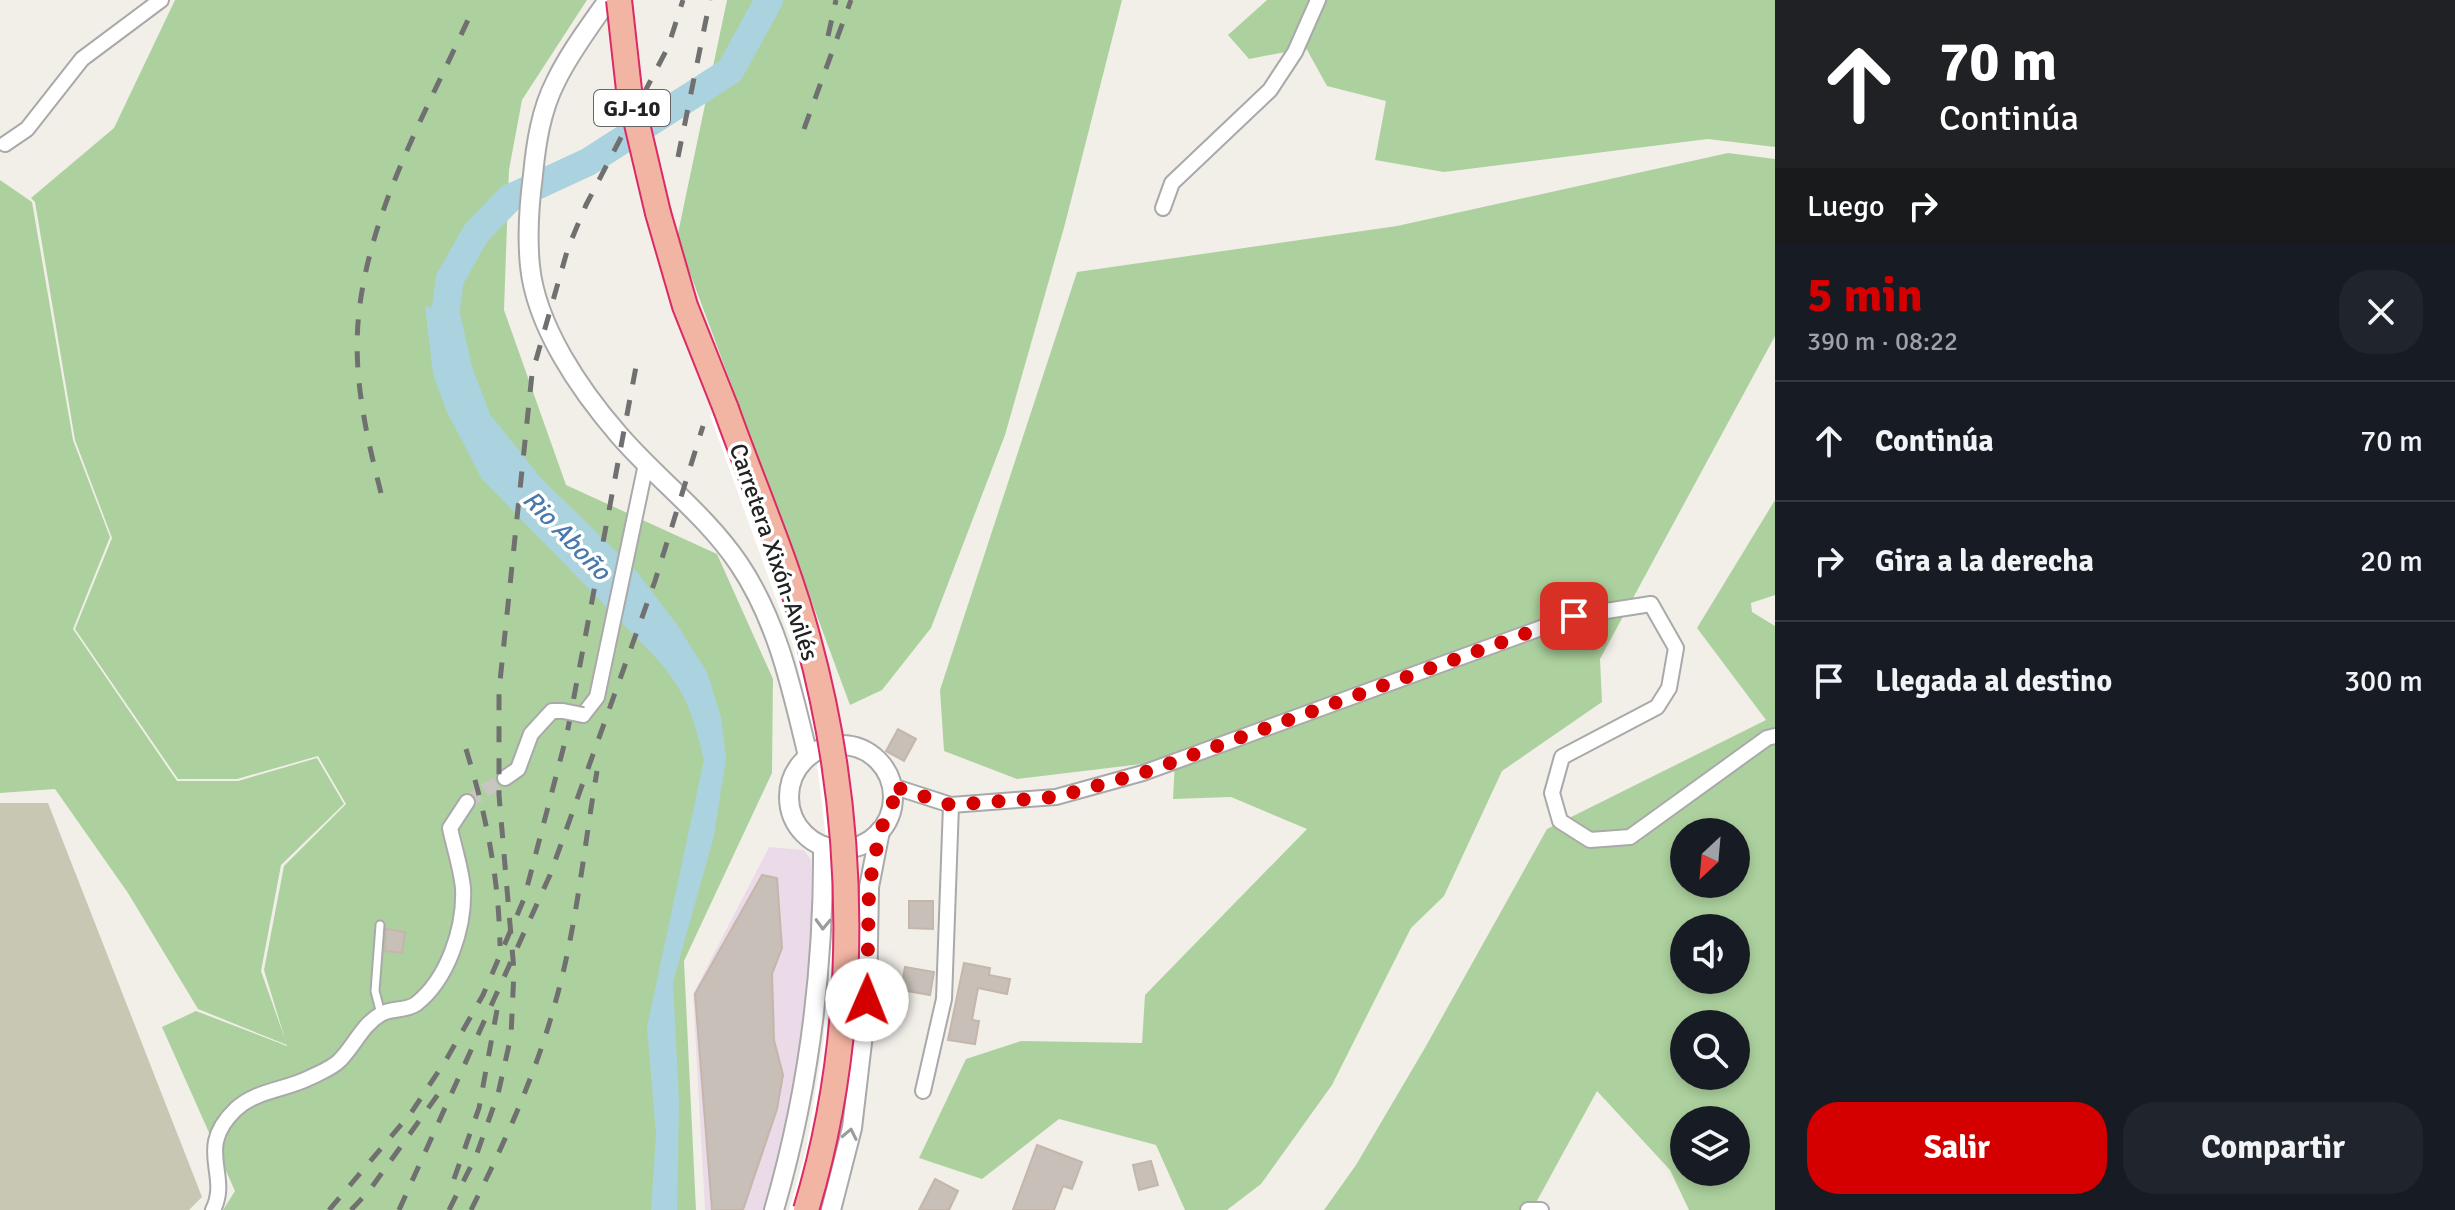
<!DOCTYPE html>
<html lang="es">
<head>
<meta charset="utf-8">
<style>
	:root { --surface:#171b24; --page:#20242c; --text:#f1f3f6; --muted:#9ea1a6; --line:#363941; --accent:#d40000 }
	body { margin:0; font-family:Signika,sans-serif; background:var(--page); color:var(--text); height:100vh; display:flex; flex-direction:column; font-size:30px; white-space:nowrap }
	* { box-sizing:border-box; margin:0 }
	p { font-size:26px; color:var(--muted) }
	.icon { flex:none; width:44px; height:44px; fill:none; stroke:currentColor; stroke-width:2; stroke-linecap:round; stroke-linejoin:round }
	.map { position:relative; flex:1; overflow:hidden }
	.side { display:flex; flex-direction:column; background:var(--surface); width:680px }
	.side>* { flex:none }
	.hud { background:#202124; color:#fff; overflow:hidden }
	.needle { width:52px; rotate:206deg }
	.controls { position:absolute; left:1670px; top:818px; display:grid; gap:16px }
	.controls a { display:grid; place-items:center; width:80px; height:80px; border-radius:50%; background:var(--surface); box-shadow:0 4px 12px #0003; font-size:40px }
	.pin { position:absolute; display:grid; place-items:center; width:68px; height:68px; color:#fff; margin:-34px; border-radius:16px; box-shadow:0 4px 12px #0006 }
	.me { position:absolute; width:88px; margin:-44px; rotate:1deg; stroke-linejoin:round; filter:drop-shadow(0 0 6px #0008) }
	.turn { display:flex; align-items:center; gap:28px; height:168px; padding:0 32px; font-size:36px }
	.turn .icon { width:104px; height:104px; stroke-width:2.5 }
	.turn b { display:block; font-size:56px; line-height:68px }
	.then { display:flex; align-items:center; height:76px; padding:0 32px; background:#0003; gap:16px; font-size:30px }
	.round { display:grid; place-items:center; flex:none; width:84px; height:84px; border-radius:32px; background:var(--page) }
	.summary { display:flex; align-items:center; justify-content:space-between; height:136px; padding:0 32px }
	h1 { font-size:48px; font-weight:700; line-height:60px; color:var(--accent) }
	.primary-button { display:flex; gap:16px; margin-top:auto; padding:16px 32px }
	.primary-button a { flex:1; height:92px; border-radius:32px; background:var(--accent); color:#fff; font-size:32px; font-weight:700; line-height:92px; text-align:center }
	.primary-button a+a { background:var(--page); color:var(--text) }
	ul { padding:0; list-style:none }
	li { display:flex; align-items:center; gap:24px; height:120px; padding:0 32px; border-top:2px solid var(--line) }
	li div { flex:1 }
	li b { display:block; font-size:30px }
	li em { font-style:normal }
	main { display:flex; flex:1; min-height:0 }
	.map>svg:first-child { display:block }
	.industrial { fill:#ebdbe8 }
	.construction { fill:#c7c7b4 }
	.forest { fill:#add19e; fill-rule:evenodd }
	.water { fill:#aad3df }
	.pier { fill:#fff }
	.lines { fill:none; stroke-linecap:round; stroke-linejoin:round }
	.river { stroke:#aad3df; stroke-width:28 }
	.building { fill:#c7bfb8; stroke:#c4b6ab; stroke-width:2 }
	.minor-tunnel { stroke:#c8c6c1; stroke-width:14; stroke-dasharray:14 7; stroke-linecap:butt }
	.service-casing { stroke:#a9a9a9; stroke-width:11 }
	.minor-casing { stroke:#a9a9a9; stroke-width:18 }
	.tertiary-casing { stroke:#a9a9a9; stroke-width:22 }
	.trunk-casing { stroke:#dc2a67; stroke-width:28 }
	.service { stroke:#fff; stroke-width:7 }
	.minor { stroke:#fff; stroke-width:14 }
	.tertiary { stroke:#fff; stroke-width:18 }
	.trunk { stroke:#f2b4a3; stroke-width:24 }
	.rail { stroke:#707070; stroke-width:5; stroke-dasharray:16 16; stroke-linecap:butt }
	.minor-bridge-casing { stroke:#a9a9a9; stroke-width:18; stroke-linecap:butt }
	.trunk-bridge-casing { stroke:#dc2a67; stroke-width:28; stroke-linecap:butt }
	.minor-bridge { stroke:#fff; stroke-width:14 }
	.trunk-bridge { stroke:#f2b4a3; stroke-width:24 }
	.oneway { stroke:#9c9c9c }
	.route { stroke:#d40000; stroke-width:14; stroke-dasharray:0 25.2 }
	.labels { text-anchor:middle; stroke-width:7; stroke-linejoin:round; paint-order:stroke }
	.shield { fill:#fff; stroke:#646464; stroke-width:2 }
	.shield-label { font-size:22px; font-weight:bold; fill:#222 }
	.street-label { font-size:24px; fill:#222; stroke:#fff }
	.water-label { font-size:26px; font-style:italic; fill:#4a7aab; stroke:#fff }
</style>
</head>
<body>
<main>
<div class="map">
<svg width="1775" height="1210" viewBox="0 0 1775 1210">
	<rect width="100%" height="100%" fill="#f2efe9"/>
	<path class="industrial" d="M769 847 804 850 811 860 812 982 781 1158 764 1210H705L693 994Z"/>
	<path class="construction" d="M0 803H48L202 1197 189 1210H0Z"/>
	<g class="forest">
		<path d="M175 0H587L522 100 509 170 504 310 566 485 717 554 773 679 772 773 684 961 696 1210H223L235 1191 162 1027 196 1011 287 1046V1045L198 1009 128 893 55 789 0 793V180L32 202 73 440 110 537 73 629 177 781H238L317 758 344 804 281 865 261 971 285 1039 264 970 284 866 346 804 318 756 237 779H178L75 629 112 538 75 440 35 202 31 198 114 128Z"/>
		<path d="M727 0H1122L1065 224 1005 435 931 628 882 690 850 705 677 238Z"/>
		<path d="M1267 0H1775V147L1708 139 1444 172 1375 160 1386 101 1327 86 1306 48 1249 59 1228 35Z"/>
		<path d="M1728 153 1775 159V336L1600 659 1602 702 1502 771 1444 896 1411 928 1332 1085 1261 1184 1227 1210H1185L1156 1145 1059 1119 982 1179 919 1158 966 1059 1021 1041 1142 1043 1145 995 1307 829 1231 797 1173 799 1175 760 1017 779 944 751 940 690 1077 272 1397 226Z"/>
		<path d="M1775 500V595L1751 603 1752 612 1775 626V1210H1689L1670 1170 1597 1091 1532 1210H1324L1356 1165 1426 1046 1547 829 1766 720 1697 628ZM1684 832H1736V884H1684ZM1684 928H1736V980H1684ZM1684 1024H1736V1076H1684ZM1684 1120H1736V1172H1684Z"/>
	</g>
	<path class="water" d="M425 306 460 313 472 367 490 414 540 477 637 572 678 626 707 672 721 717 726 758 714 836 673 982 679 1102 677 1210H651L656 1134 647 1027 704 760C694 719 688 696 660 662L482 479 446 410 433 374Z"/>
	<path class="pier" d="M735 405 847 771 857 855 860 949 856 1012 847 1091 819 1210H789L806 1150 824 1038 830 878 822 803 812 730 793 646 710 415Z"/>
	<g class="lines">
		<path class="river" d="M447 348 444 323 450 279 476 233 510 198 588 162 730 71 769 0"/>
	</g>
	<g class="building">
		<path d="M898 729 916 739 904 761 886 751Z"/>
		<path d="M762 875 777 878 782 948 772 974 774 1040 783 1075 777 1109 743 1210H712L695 994Z"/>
		<path d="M909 901H933V929L909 928Z"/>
		<path d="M386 929 405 932 402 953 385 951Z"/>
		<path d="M964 963 990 968 989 975 1010 979 1007 994 978 988 972 1020 979 1021 975 1044 948 1040Z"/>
		<path d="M905 967 934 972 930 995 901 990Z"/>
		<path d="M1037 1145 1082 1162 1072 1189 1063 1186 1054 1210H1013Z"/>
		<path d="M1151 1161 1158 1185 1139 1190 1133 1165Z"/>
		<path d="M935 1179 958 1191 949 1210H919Z"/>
	</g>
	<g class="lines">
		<path class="minor-tunnel" d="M467 802 505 778"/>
		<defs>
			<path id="service" d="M380 925 375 991 381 1014"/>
			<g id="minor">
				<path d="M5 144 27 129 82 59 161 0"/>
				<path d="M1163 208 1172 183 1270 90 1295 52 1318 0"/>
				<path d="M583 715 597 697 646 464"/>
				<path d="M505 778 518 769 531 734 552 711H563"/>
				<path d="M892 786 951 805 1056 797 1143 773 1574 616 1651 604 1676 648 1669 688 1657 707 1562 757 1552 793 1560 821 1590 840 1630 837 1767 738 1775 736"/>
				<path d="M923 1091 944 999 951 805"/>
				<path d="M213 1210C231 1174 194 1149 236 1109 257 1090 285 1090 309 1078 319 1073 333 1068 340 1060 354 1046 363 1024 381 1014 391 1008 406 1011 416 1004 448 979 465 927 463 888 461 868 454 847 450 828L467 802"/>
				<path d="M1528 1210H1541"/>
			</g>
			<g id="tertiary">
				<path d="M608 0C590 26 570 52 556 81 541 110 536 143 533 175 529 205 527 236 530 266 536 326 580 390 619 435 657 479 706 515 739 564 778 622 792 690 808 756"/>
				<circle cx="841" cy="797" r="52"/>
				<path d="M774 1210C809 1090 824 971 823 846"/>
				<path d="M831 1210 852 1128 867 1000 869 887 880 831"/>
			</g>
			<path id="trunk" d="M658 213 685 306 726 409"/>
		</defs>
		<use href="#service" class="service-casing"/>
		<use href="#minor" class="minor-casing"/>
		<use href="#tertiary" class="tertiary-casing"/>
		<use href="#trunk" class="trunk-casing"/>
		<use href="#service" class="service"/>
		<use href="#minor" class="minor"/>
		<use href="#tertiary" class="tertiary"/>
		<use href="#trunk" class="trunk"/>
		<g class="rail">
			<path d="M828 36 836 0"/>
			<path d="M804 129 851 0"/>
			<path d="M678 157 710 0"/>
			<path d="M381 493C366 434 352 374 359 312 371 206 429 107 472 11"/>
			<path d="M466 749C486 814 499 878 500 946"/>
			<path d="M454 1179 479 1108 497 1010"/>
			<path d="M329 1210 411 1113 446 1060 483 995 524 899 567 734 638 356"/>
			<path d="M351 1210 369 1191 444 1086"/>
			<path d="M399 1210 550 875 655 581 703 426"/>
			<path d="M449 1210 476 1156 498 1094 511 1036 514 971 499 795V691L532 374 568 248 586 205 668 47 683 0"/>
			<path d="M471 1210C505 1142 536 1074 556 1000 577 925 584 847 597 771"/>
		</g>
		<defs>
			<path id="minor-bridge" d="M563 711 583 715"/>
			<g id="trunk-bridge">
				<path d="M619 0 629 90 658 213"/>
				<path d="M726 409C753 485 787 561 808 639 858 822 861 1028 806 1210"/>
			</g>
		</defs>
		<use href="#minor-bridge" class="minor-bridge-casing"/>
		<use href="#trunk-bridge" class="trunk-bridge-casing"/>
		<use href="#minor-bridge" class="minor-bridge"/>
		<use href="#trunk-bridge" class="trunk-bridge"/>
	</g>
	<defs><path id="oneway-chevron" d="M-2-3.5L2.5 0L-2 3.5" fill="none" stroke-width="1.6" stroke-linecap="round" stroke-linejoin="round" transform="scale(2)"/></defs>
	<g class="oneway">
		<use href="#oneway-chevron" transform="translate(823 924) rotate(92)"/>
		<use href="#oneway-chevron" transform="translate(850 1134) rotate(-78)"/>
	</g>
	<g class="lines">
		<path class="route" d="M867 1000 869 887 880 831 893 802 892 786 951 805 1056 797 1143 773 1574 616"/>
	</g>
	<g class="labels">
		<rect class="shield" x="594" y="90" width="76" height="36" rx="6"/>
		<g class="shield-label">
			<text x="632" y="116">GJ-10</text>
		</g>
		<g class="street-label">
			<text transform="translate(774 552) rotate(71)" y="8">Carretera Xixón-Avilés</text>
		</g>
		<g class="water-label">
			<text transform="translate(567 535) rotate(46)" y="9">Rio Aboño</text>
		</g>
	</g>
</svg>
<div class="controls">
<a><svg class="needle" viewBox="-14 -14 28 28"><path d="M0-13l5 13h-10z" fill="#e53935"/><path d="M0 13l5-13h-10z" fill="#9ea1a6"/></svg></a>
<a><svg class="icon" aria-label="sound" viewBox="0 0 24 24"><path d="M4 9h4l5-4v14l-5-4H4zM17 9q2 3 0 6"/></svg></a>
<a><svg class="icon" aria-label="search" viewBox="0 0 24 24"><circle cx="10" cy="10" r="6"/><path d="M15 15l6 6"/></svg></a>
<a><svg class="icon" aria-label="layers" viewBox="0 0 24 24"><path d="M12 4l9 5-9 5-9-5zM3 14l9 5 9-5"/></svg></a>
</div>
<div class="pin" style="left:1574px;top:616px;background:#d93025"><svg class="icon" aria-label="arrive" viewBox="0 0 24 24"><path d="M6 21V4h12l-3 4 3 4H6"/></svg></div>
<svg class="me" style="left:867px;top:1000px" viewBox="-20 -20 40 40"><circle r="19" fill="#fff"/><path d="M0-13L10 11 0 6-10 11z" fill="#d40000"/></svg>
</div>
<section class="side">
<div class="hud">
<div class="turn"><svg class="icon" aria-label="ahead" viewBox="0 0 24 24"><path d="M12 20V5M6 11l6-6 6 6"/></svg><div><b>70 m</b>Continúa</div></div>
<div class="then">Luego<svg class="icon" aria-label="right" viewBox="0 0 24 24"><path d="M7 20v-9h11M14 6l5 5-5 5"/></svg></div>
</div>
<div class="summary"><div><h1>5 min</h1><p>390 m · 08:22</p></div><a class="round"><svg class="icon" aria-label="close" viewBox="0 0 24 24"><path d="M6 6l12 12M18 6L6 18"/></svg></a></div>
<ul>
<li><svg class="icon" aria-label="ahead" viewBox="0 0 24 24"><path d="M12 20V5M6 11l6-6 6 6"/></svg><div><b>Continúa</b></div><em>70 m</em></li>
<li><svg class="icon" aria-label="right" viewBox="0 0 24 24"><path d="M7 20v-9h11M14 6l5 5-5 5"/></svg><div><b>Gira a la derecha</b></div><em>20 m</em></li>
<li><svg class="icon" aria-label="arrive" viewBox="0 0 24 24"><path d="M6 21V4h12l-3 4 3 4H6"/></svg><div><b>Llegada al destino</b></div><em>300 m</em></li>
</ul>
<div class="primary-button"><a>Salir</a><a>Compartir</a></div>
</section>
</main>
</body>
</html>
